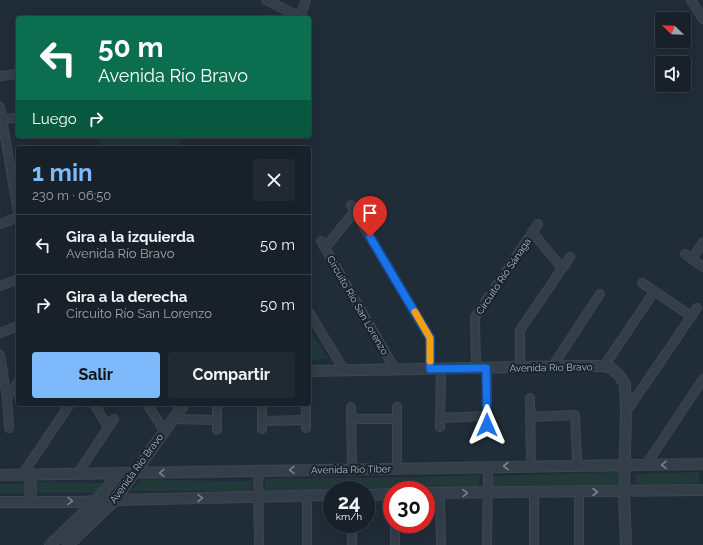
<!DOCTYPE html>
<html lang="es">
<head>
<meta charset="utf-8">
<style>
	:root { --surface:#18212a; --page:#212932; --text:#f1f3f6; --muted:#9fa3a8; --line:#363e47; --accent:#7db9fb }
	body { margin:0; font-family:Raleway,sans-serif; background:var(--page); color:var(--text); height:100vh; display:flex; flex-direction:column; font-size:15px; white-space:nowrap }
	* { box-sizing:border-box; margin:0 }
	p { font-size:13px; color:var(--muted) }
	.icon { flex:none; width:22px; height:22px; fill:none; stroke:currentColor; stroke-width:2; stroke-linecap:round; stroke-linejoin:round }
	.map { position:relative; flex:1; overflow:hidden }
	.side { position:absolute; left:16px; top:146px; width:295px; height:260px; display:flex; flex-direction:column; background:var(--surface); border-radius:4px; box-shadow:0 4px 16px #0002,0 0 0 1px var(--line) }
	.side>* { flex:none }
	.banner { position:absolute; left:16px; top:16px; width:295px; height:122px; border-radius:4px; box-shadow:0 4px 16px #0002,0 0 0 1px var(--line); background:#0b6e4f; color:#fff; overflow:hidden }
	.needle { width:26px; rotate:293deg }
	.controls { position:absolute; left:655px; top:12px; display:grid; gap:8px }
	.controls a { display:grid; place-items:center; width:36px; height:36px; border-radius:4px; background:var(--surface); box-shadow:0 4px 16px #0002,0 0 0 1px var(--line); font-size:20px }
	.speed { position:absolute; left:323px; top:481px; display:flex; gap:8px; font-size:20px; font-weight:700; text-align:center }
	.speed>* { display:grid; place-content:center; width:52px; height:52px; border-radius:50%; background:var(--surface); box-shadow:0 4px 16px #0002,0 0 0 1px var(--line); line-height:1 }
	.speed small { font-size:10px; font-weight:400 }
	.speed .limit { border:6px solid #d22; background:#fff; color:#111 }
	.pin { position:absolute; display:grid; place-items:center; width:34px; height:34px; color:#fff; margin:-41px -17px; border-radius:50% 50% 50% 0; rotate:-45deg; box-shadow:0 0 4px #0007 }
	.pin .icon { rotate:45deg }
	.me { position:absolute; width:44px; margin:-22px; rotate:0deg; stroke-linejoin:round; filter:drop-shadow(0 0 3px #0008) }
	.turn { display:flex; align-items:center; gap:14px; height:84px; padding:0 16px; font-size:18px }
	.turn .icon { width:52px; height:52px; stroke-width:2.5 }
	.turn b { display:block; font-size:28px; line-height:34px }
	.then { display:flex; align-items:center; height:38px; padding:0 16px; background:#0003; gap:8px; font-size:15px }
	.round { display:grid; place-items:center; flex:none; width:42px; height:42px; border-radius:4px; background:var(--page) }
	.headline { display:flex; align-items:center; justify-content:space-between; height:68px; padding:0 16px }
	h1 { font-size:24px; font-weight:700; line-height:30px; color:var(--accent) }
	.button { display:flex; gap:8px; margin-top:auto; padding:8px 16px }
	.button a { flex:1; height:46px; border-radius:4px; background:var(--accent); color:#111; font-size:16px; font-weight:700; line-height:46px; text-align:center }
	.button a+a { background:var(--page); color:var(--text) }
	ul { padding:0; list-style:none }
	li { display:flex; align-items:center; gap:12px; height:60px; padding:0 16px; border-top:1px solid var(--line) }
	li div { flex:1 }
	li b { display:block; font-size:15px }
	li em { font-style:normal }
	.map>svg:first-child { display:block }
	.green { fill:#213939 }
	.lines { fill:none; stroke-linecap:round; stroke-linejoin:round }
	.minor-casing { stroke:#3d4752; stroke-width:10 }
	.tertiary-casing { stroke:#3d4752; stroke-width:12 }
	.minor { stroke:#333e49; stroke-width:8 }
	.tertiary { stroke:#333e49; stroke-width:10 }
	.oneway { stroke:#76828e }
	.route-casing { stroke:#114b97; stroke-width:10 }
	.route { stroke:#1a73e8; stroke-width:7 }
	.slow { stroke:#f59e0b; stroke-width:7 }
	.labels { text-anchor:middle; stroke-width:4; stroke-linejoin:round; paint-order:stroke }
	.street-label { font-size:10px; fill:#adb9c6; stroke:#19232d }
</style>
</head>
<body>
<div class="map">
<svg width="703" height="545" viewBox="0 0 703 545">
	<rect width="100%" height="100%" fill="#202c38"/>
	<g class="green">
		<path d="M102 136H182L178 148H99Z"/>
		<path d="M309 329 328 359 309 360Z"/>
		<path d="M617 472V485L492 486V476Z"/>
		<path d="M699 472V483L636 485V474Z"/>
		<path d="M480 475 479 487 265 490V479L409 477Z"/>
		<path d="M142 480 252 481 251 491H130Z"/>
		<path d="M35 482 105 483 95 493H34Z"/>
		<path d="M0 484H26L27 494H0Z"/>
	</g>
	<g class="lines">
		<defs>
			<g id="minor">
				<path d="M266 0 300 17 306 0"/>
				<path d="M691 0 703 19"/>
				<path d="M0 76 18 74"/>
				<path d="M0 107 18 213"/>
				<path d="M2 119 18 118"/>
				<path d="M351 205 430 338V369"/>
				<path d="M0 224 18 217"/>
				<path d="M532 232 562 268"/>
				<path d="M321 241 395 369"/>
				<path d="M325 248 355 211"/>
				<path d="M685 254 703 267"/>
				<path d="M692 259 703 242"/>
				<path d="M642 283 691 316"/>
				<path d="M0 286 18 279"/>
				<path d="M309 312 344 370"/>
				<path d="M0 333 18 326"/>
				<path d="M0 355 7 398 9 428"/>
				<path d="M604 366 654 292"/>
				<path d="M520 367V330L570 257"/>
				<path d="M552 367 600 294"/>
				<path d="M476 368 475 317 538 224"/>
				<path d="M487 368V425"/>
				<path d="M7 398 18 382"/>
				<path d="M530 398 531 466"/>
				<path d="M94 404 108 427"/>
				<path d="M147 404 164 430"/>
				<path d="M217 404V430"/>
				<path d="M262 404V429"/>
				<path d="M306 404V428"/>
				<path d="M351 407 352 469"/>
				<path d="M397 407V468"/>
				<path d="M626 412 697 308"/>
				<path d="M530 417 575 415 577 459"/>
				<path d="M440 418 487 416"/>
				<path d="M173 419 217 420"/>
				<path d="M351 419H397"/>
				<path d="M262 421 306 420"/>
				<path d="M440 427 441 369"/>
				<path d="M646 465 703 379"/>
				<path d="M258 471 259 545"/>
				<path d="M78 473 114 419"/>
				<path d="M22 475 70 404"/>
				<path d="M579 492V545"/>
				<path d="M440 493 441 545"/>
				<path d="M307 496V545"/>
				<path d="M352 524V545"/>
				<path d="M395 524V545"/>
				<path d="M487 545 488 467"/>
				<path d="M534 545V492"/>
			</g>
			<g id="tertiary">
				<path d="M309 371 580 366H604L611 368 619 375 625 384 626 412 624 492 626 545"/>
				<path d="M0 475 703 464"/>
				<path d="M30 475 31 501"/>
				<path d="M426 493 703 490"/>
				<path d="M366 495 392 494"/>
				<path d="M0 502H80L115 500 332 495"/>
				<path d="M50 545 96 501 118 474"/>
				<path d="M68 545 115 500 184 404"/>
			</g>
		</defs>
		<use href="#minor" class="minor-casing"/>
		<use href="#tertiary" class="tertiary-casing"/>
		<use href="#minor" class="minor"/>
		<use href="#tertiary" class="tertiary"/>
	</g>
	<defs><path id="oneway-chevron" d="M-2-3.5L2.5 0L-2 3.5" fill="none" stroke-width="1.6" stroke-linecap="round" stroke-linejoin="round"/></defs>
	<g class="oneway">
		<use href="#oneway-chevron" transform="translate(664 465) rotate(179)"/>
		<use href="#oneway-chevron" transform="translate(506 466) rotate(180)"/>
		<use href="#oneway-chevron" transform="translate(292 470) rotate(179)"/>
		<use href="#oneway-chevron" transform="translate(162 473) rotate(179)"/>
		<use href="#oneway-chevron" transform="translate(595 492)"/>
		<use href="#oneway-chevron" transform="translate(465 493) rotate(-1)"/>
		<use href="#oneway-chevron" transform="translate(200 498) rotate(-1)"/>
		<use href="#oneway-chevron" transform="translate(70 501) rotate(1)"/>
	</g>
	<g class="lines">
		<defs>
			<path id="route" d="M370 237 430 338V369L486 368 487 425"/>
		</defs>
		<use href="#route" class="route-casing"/>
		<use href="#route" class="route"/>
		<path class="slow" d="M415 312 430 338V361"/>
	</g>
	<g class="labels">
		<g class="street-label">
			<text transform="translate(503 276) rotate(-56)" y="4">Circuito Río Sánaga</text>
			<text transform="translate(358 305) rotate(60)" y="4">Circuito Río San Lorenzo</text>
			<text transform="translate(551 367) rotate(-1)" y="4">Avenida Río Bravo</text>
			<text transform="translate(136 468) rotate(-54)" y="4">Avenida Río Bravo</text>
			<text transform="translate(351 469) rotate(-1)" y="4">Avenida Río Tiber</text>
		</g>
	</g>
</svg>
<div class="controls">
<a><svg class="needle" viewBox="-14 -14 28 28"><path d="M0-13l5 13h-10z" fill="#e53935"/><path d="M0 13l5-13h-10z" fill="#9fa3a8"/></svg></a>
<a><svg class="icon" aria-label="sound" viewBox="0 0 24 24"><path d="M4 9h4l5-4v14l-5-4H4zM17 9q2 3 0 6"/></svg></a>
</div>
<div class="speed"><div>24<small>km/h</small></div><div class="limit">30</div></div>
<div class="pin" style="left:370px;top:237px;background:#d93025"><svg class="icon" aria-label="arrive" viewBox="0 0 24 24"><path d="M6 21V4h12l-3 4 3 4H6"/></svg></div>
<svg class="me" style="left:487px;top:425px" viewBox="-20 -20 40 40"><path d="M0-17L14 15 0 8-14 15z" fill="#1a73e8" stroke="#fff" stroke-width="4"/></svg>
<div class="banner">
<div class="turn"><svg class="icon" aria-label="left" viewBox="0 0 24 24"><path d="M17 20v-9H6M10 6l-5 5 5 5"/></svg><div><b>50 m</b>Avenida Río Bravo</div></div>
<div class="then">Luego<svg class="icon" aria-label="right" viewBox="0 0 24 24"><path d="M7 20v-9h11M14 6l5 5-5 5"/></svg></div>
</div>
<section class="side">
<div class="headline"><div><h1>1 min</h1><p>230 m · 06:50</p></div><a class="round"><svg class="icon" aria-label="close" viewBox="0 0 24 24"><path d="M6 6l12 12M18 6L6 18"/></svg></a></div>
<ul>
<li><svg class="icon" aria-label="left" viewBox="0 0 24 24"><path d="M17 20v-9H6M10 6l-5 5 5 5"/></svg><div><b>Gira a la izquierda</b><p>Avenida Río Bravo</p></div><em>50 m</em></li>
<li><svg class="icon" aria-label="right" viewBox="0 0 24 24"><path d="M7 20v-9h11M14 6l5 5-5 5"/></svg><div><b>Gira a la derecha</b><p>Circuito Río San Lorenzo</p></div><em>50 m</em></li>
</ul>
<div class="button"><a>Salir</a><a>Compartir</a></div>
</section>
</div>
</body>
</html>
